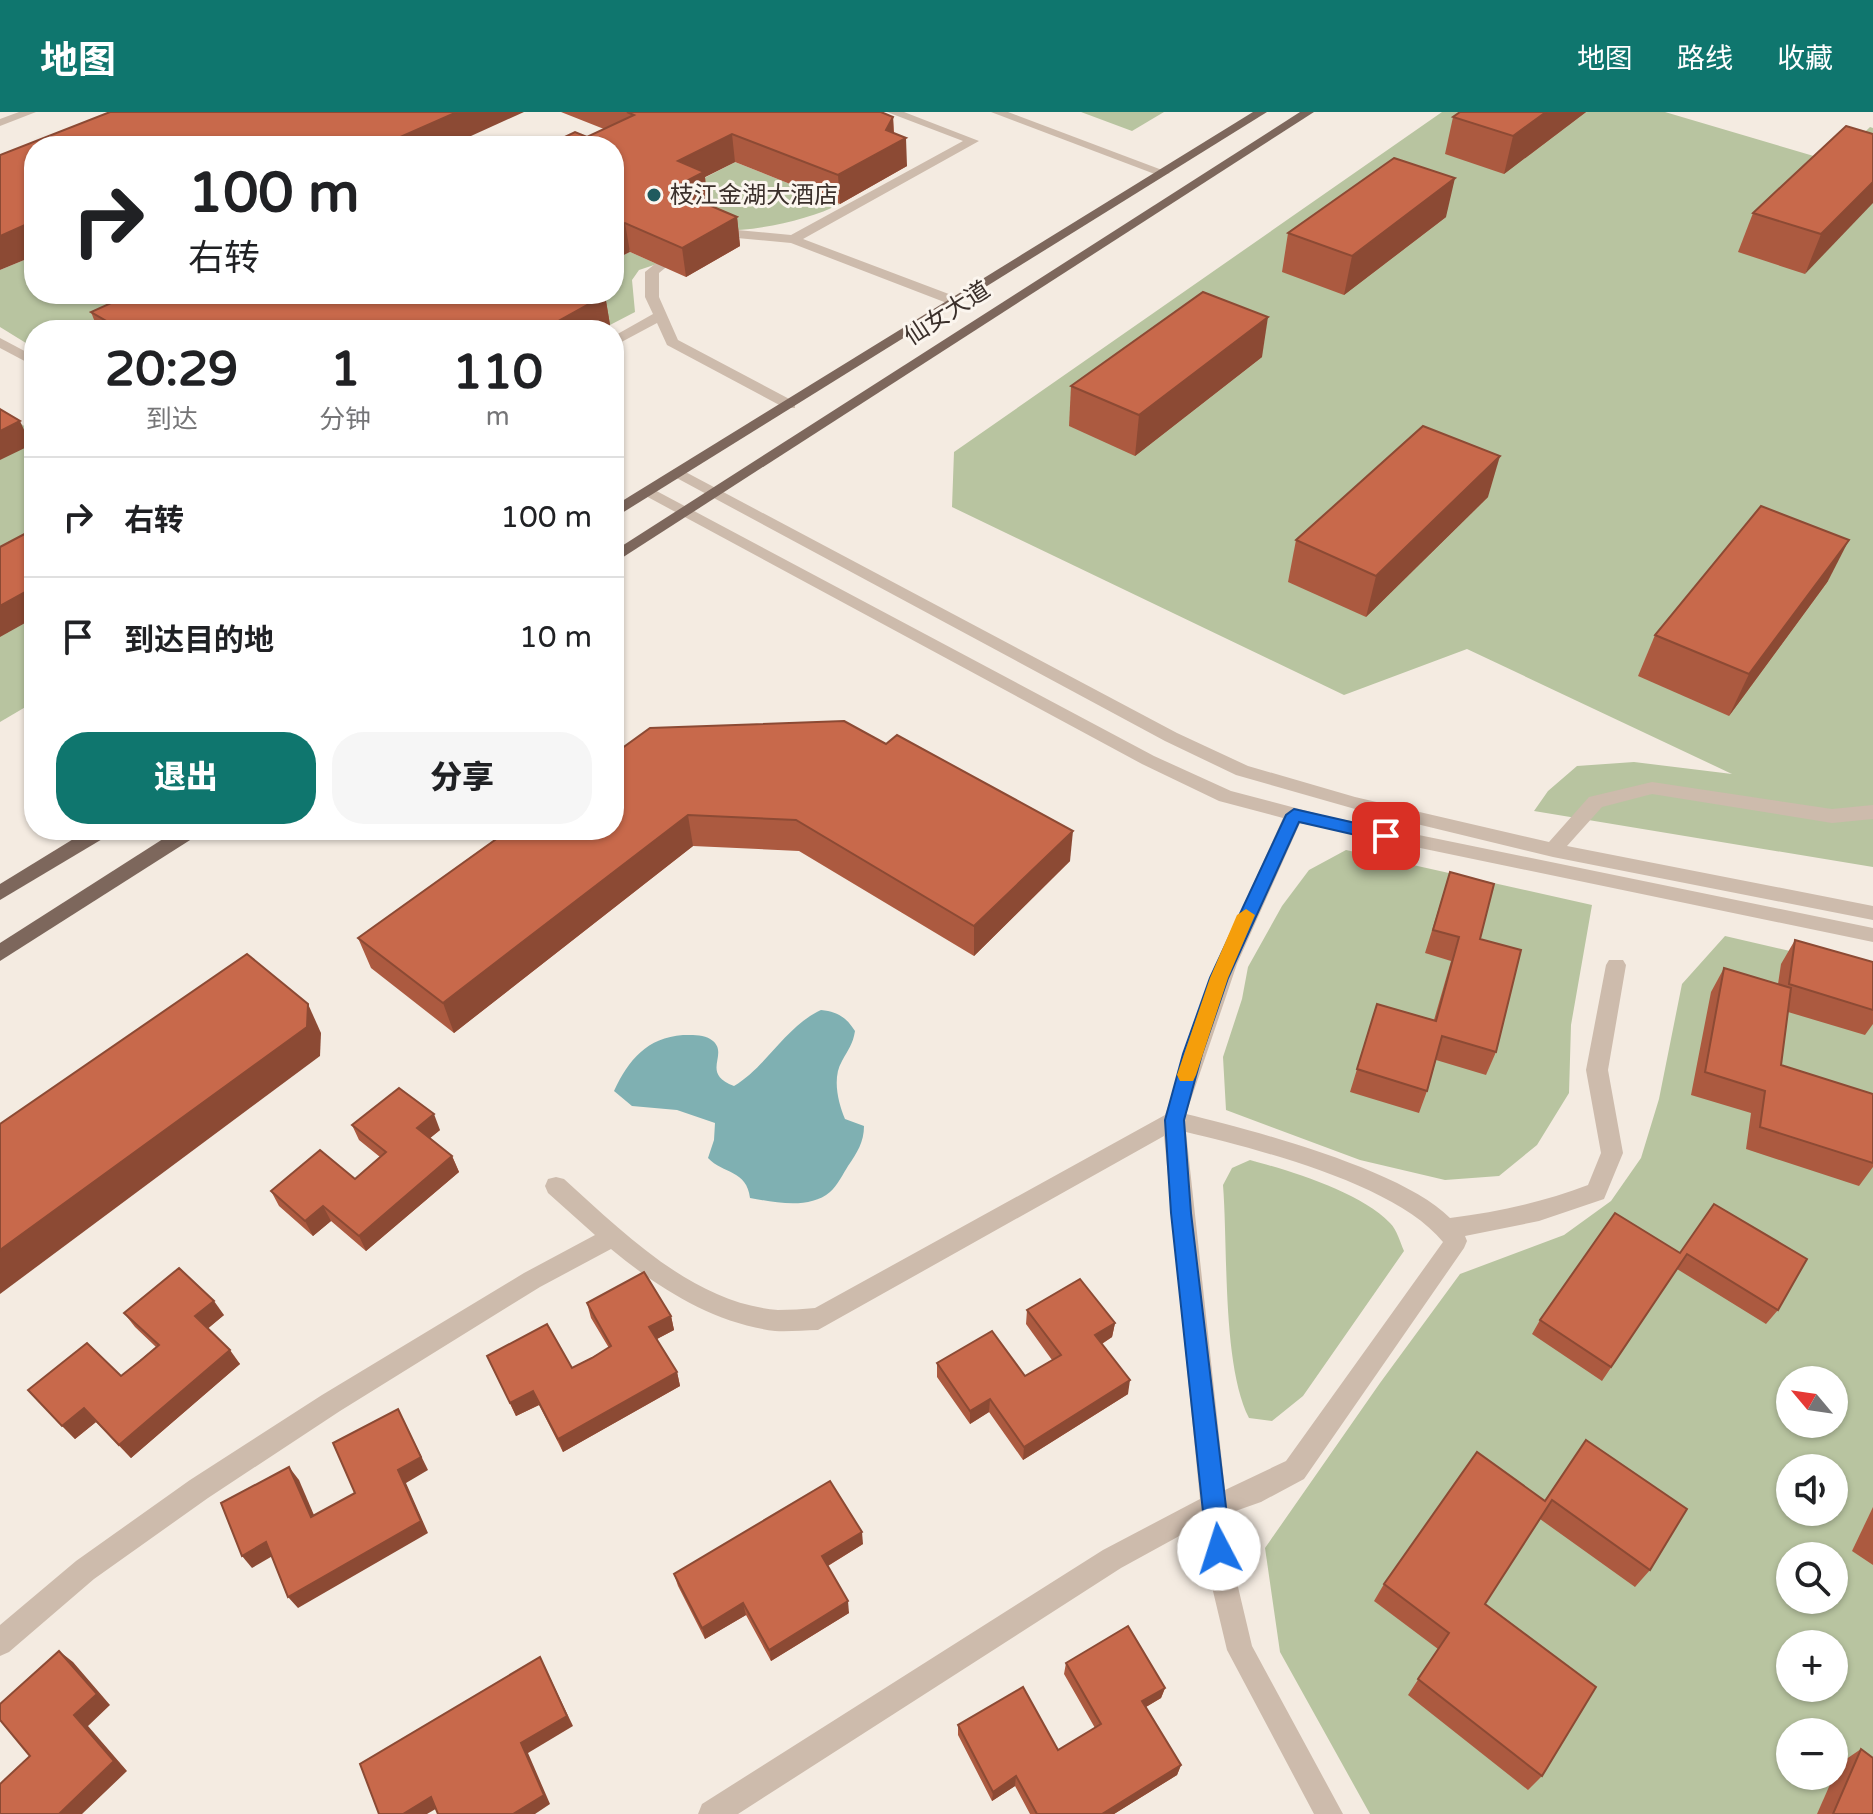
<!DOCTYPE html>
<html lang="zh">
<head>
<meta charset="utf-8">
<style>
	:root { --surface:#fff; --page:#f6f6f6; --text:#202124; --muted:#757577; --line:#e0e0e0; --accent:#0f766e }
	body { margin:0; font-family:"Varela Round","Noto Sans SC",sans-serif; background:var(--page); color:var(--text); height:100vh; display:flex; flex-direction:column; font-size:30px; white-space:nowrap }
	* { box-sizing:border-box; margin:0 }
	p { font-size:26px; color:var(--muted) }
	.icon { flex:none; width:44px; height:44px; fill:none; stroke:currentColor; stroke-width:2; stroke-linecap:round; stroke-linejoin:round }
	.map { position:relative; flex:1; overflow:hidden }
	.panel { position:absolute; left:24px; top:208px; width:600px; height:520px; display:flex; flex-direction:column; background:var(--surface); border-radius:32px; box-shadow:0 2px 6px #0004 }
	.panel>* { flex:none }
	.banner { position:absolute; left:24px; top:24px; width:600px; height:168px; border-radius:32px; box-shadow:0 2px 6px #0004; background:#fff; color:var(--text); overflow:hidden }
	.needle { width:52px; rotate:299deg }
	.tools { position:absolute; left:1776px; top:1254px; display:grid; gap:16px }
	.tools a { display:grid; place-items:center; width:72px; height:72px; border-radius:50%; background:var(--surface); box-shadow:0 2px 6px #0004; font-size:40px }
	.pin { position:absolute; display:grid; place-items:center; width:68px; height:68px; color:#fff; margin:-34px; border-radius:16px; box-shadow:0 4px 12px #0006 }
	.me { position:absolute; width:88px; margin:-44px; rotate:355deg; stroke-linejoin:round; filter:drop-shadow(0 0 6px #0008) }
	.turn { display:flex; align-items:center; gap:28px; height:168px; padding:0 32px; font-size:36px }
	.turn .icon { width:104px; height:104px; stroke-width:2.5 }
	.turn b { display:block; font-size:56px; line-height:68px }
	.eta { display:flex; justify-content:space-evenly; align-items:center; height:136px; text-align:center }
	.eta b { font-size:48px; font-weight:800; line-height:56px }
	.action { display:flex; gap:16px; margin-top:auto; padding:16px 32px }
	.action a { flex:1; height:92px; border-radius:32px; background:var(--accent); color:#fff; font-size:32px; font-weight:800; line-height:92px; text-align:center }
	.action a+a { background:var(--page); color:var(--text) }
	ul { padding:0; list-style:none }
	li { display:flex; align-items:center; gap:24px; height:120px; padding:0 32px; border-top:2px solid var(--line) }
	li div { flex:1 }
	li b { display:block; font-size:30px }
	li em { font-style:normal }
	header { display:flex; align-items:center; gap:48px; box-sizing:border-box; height:112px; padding:0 40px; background:var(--accent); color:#fff }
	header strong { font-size:38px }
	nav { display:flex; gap:44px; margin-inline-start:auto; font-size:28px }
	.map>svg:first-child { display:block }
	.green { fill:#b8c4a0; fill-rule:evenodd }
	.water { fill:#7fb0b2 }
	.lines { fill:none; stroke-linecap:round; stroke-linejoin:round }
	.minor { fill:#cdbbac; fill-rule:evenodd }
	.major { fill:#7d675c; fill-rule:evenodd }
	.wall { fill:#ac5a40 }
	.shaded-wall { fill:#8c4a34 }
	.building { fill:#c8694b; stroke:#8c4a34; stroke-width:2 }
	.route { fill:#1a73e8; stroke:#114b97; stroke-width:2 }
	.slow { fill:#f59e0b }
	.poi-dot { fill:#1f5a5e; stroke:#fbf5ee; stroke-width:3 }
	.labels { text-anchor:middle; stroke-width:6; stroke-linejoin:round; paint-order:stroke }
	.far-poi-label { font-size:24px; fill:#3b302b; stroke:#fbf5ee; text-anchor:start }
	.far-street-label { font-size:24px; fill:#3b302b; stroke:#fbf5ee }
</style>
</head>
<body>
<header>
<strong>地图</strong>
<nav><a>地图</a><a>路线</a><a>收藏</a></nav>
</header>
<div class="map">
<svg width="1873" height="1702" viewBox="0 0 1873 1702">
	<rect width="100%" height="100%" fill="#f4ebe1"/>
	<g class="green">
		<path d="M1081 0H1164L1132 19Z"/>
		<path d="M1442 0H1665L1834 50 1870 15 1873 16V755L1534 699 1548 679 1577 654 1634 650 1732 662 1467 537 1344 583 952 395 954 340Z"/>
		<path d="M735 50 840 92C805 110 743 122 704 118 694 117 683 110 674 106L681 78Z"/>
		<path d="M630 140 657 152 639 158 632 168 635 200 610 213 544 182H614V148Z"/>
		<path d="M34 144V182H206L129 218H34V236L0 215V158Z"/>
		<path d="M0 299 34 320V590L0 610Z"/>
		<path d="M1346 738 1592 793 1571 913 1569 981 1537 1033 1499 1064 1445 1068 1360 1048 1226 998 1223 945 1242 887 1248 855 1282 794 1309 758Z"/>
		<path d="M1725 824 1873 858V1702H1370L1280 1540 1265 1436 1380 1271 1460 1162 1564 1123 1611 1089 1641 1046 1659 987 1682 872ZM1790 1268H1834V1312H1790ZM1790 1356H1834V1400H1790ZM1790 1444H1834V1488H1790ZM1790 1532H1834V1576H1790ZM1790 1620H1834V1664H1790Z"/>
		<path d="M1250 1048C1291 1059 1360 1080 1390 1111 1397 1118 1400 1130 1404 1139L1303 1284 1272 1309 1249 1306C1222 1253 1228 1136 1223 1073L1232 1056Z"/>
	</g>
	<path class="water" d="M821 898C838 900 846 905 855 919 853 932 848 938 842 949 832 966 838 990 845 1007L864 1014C864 1030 857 1041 848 1054 843 1062 837 1074 830 1080 809 1098 774 1090 750 1086 747 1058 723 1062 708 1046L714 1028 715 1011 677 998 632 994 614 979C629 947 647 926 683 923 693 923 705 922 713 929 729 943 700 961 734 974 767 954 786 914 821 898Z"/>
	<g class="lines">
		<g class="minor">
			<path d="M19 0H36L0 14V7Z"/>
			<path d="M887 0H904L979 29 803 127 962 187V193H952L791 131 737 126 711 131V125L737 118 791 123 963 29Z"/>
			<path d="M991 0H1008L1170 61 1160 64Z"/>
			<path d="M676 135 687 138 659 161V185L678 228 795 290V296H785L667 233 657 211 614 234V224L653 202 645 185V160Z"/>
			<path d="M0 226 34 244V254L0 236Z"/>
			<path d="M678 356 1177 621 1248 654 1355 685 1549 730 1589 685 1652 670 1832 697 1873 693V707L1832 711 1652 682 1602 695 1567 734 1873 794V808L1553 745 1355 697 1236 663 1165 629 673 364V358Z"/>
			<path d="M649 375 1154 644 1231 679 1326 704 1873 816V830L1300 711 1237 852 1186 1002C1253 1018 1403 1058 1450 1106 1498 1100 1543 1090 1588 1073L1601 1041 1586 958 1606 853 1609 848H1623L1626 853 1608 958 1623 1041 1604 1087 1539 1109 1465 1124 1467 1129 1464 1136 1304 1367 1261 1390 1227 1402 1234 1458 1252 1534 1343 1702H1314L1227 1538 1208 1458 1203 1411 1121 1456 738 1702H698L702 1692 1103 1438 1200 1387 1164 1024 818 1218C804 1218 789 1220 775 1219 713 1211 658 1176 611 1137L540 1175 340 1299 208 1386 94 1467 9 1540 0 1544V1513L76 1449 190 1368 322 1283 524 1161 595 1123 548 1081 545 1074 548 1067 556 1065 564 1067C624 1121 693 1191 778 1198 790 1198 803 1197 815 1196L1165 1003 1217 852 1283 706 1219 689 1142 652 644 383V377ZM1186 1020C1257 1037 1396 1072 1443 1130L1286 1349 1225 1378Z"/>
		</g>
		<g class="major">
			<path d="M1253 0H1267L614 406V394Z"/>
			<path d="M1300 0H1314L614 451V439Z"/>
			<path d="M88 718H111L109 723 0 788V772Z"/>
			<path d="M177 718H200L198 723 0 849V831Z"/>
		</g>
	</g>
	<g class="wall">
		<path d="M561 0H881L893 5 894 21 907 54 840 92 735 50 705 65 707 89 703 91 737 105 740 134 686 165 630 140 587 25 604 17Z"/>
		<path d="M1460 0H1586L1504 62 1445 42 1453 5Z"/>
		<path d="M1873 22 1805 162 1738 140 1753 101Z"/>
		<path d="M1446 105 1344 183 1282 160 1288 121Z"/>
		<path d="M605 183 610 213 601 218H98L91 200Z"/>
		<path d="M1262 245 1135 344 1069 314 1071 274Z"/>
		<path d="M1488 385 1366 505 1288 470 1296 428Z"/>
		<path d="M1828 469 1729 604 1638 564 1655 523Z"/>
		<path d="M614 642 1070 749 974 844 799 739 693 734 454 921 371 856 358 826Z"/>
		<path d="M1450 760 1480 827 1496 940 1486 963 1436 948 1427 979 1419 1001 1350 980 1377 892 1434 908 1451 849 1425 841Z"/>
		<path d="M1795 828 1873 850V912L1865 923 1788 900 1781 953 1873 982V1055L1859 1074 1746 1037 1751 1001 1691 983 1711 880 1724 856 1778 872 1781 852Z"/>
		<path d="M352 1013 440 1018 430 1026 452 1044 459 1060 366 1139 331 1109 313 1124 279 1094 271 1079 355 1067 380 1045 359 1028Z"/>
		<path d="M1714 1092 1778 1198 1766 1212 1677 1157 1602 1269 1532 1222 1540 1208 1680 1141Z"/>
		<path d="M587 1191 671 1204 674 1218 657 1227 677 1260 680 1274 563 1340 539 1293 516 1304 487 1244 572 1256 609 1236 591 1206Z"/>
		<path d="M1027 1198 1115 1211 1112 1225 1102 1232 1128 1282 1023 1348 989 1300 970 1312 937 1265V1251L1025 1264 1052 1248 1026 1212Z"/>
		<path d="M124 1201 224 1203 208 1216 240 1252 131 1346 96 1310 75 1327 28 1278 121 1264 156 1235 135 1215Z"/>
		<path d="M1586 1328 1650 1458 1635 1475 1540 1407 1485 1492 1542 1664 1528 1678 1408 1583 1438 1537 1374 1489 1384 1472 1545 1388Z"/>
		<path d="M1873 1395V1453L1852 1439Z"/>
		<path d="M863 1432 828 1454 849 1501 771 1549 746 1503 705 1527 678 1474 674 1462Z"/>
		<path d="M1066 1551 1165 1576 1161 1586 1146 1595 1181 1653 1177 1663 1114 1702H1030L1015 1674 992 1689 958 1623V1613L1058 1638 1095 1616 1064 1562Z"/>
		<path d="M1861 1637 1873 1702H1817L1839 1652Z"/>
	</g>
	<g class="shaded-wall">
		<path d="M457 0H524L449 34H380Z"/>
		<path d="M1546 0H1586L1504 62 1513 24Z"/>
		<path d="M893 5 894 32 906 26 907 54 840 92 838 63 886 18Z"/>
		<path d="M732 22 735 50 705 65 707 89 674 106 671 77 678 49Z"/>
		<path d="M1455 66 1446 105 1344 183 1352 144Z"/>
		<path d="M1873 70V91L1805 162 1821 122Z"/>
		<path d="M737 105 740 134 686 165 682 136Z"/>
		<path d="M34 109V144L0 158V124Z"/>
		<path d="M625 111 630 140 614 148V117Z"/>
		<path d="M605 183 610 213 601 218H542Z"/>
		<path d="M1268 205 1262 245 1135 344 1139 303Z"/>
		<path d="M20 309 31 333 0 348V319Z"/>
		<path d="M1500 344 1488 385 1366 505 1376 464Z"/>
		<path d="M1849 428 1828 469 1729 604 1749 562Z"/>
		<path d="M34 475V506L0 525V494Z"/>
		<path d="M688 703 693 734 454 921 443 891Z"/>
		<path d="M1073 719 1070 749 974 844V814Z"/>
		<path d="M308 892 321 921 320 944 0 1182V1138Z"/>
		<path d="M434 1002 440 1018 424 1031 417 1016Z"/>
		<path d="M452 1044 459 1060 366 1139 359 1124Z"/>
		<path d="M323 1094 331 1109 313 1124 305 1109Z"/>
		<path d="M214 1189 224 1203 205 1219 195 1204Z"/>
		<path d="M671 1204 674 1218 653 1229 649 1215Z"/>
		<path d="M1115 1211 1112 1225 1093 1237 1095 1223Z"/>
		<path d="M230 1238 240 1252 131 1346 119 1333Z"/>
		<path d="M677 1260 680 1274 563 1340 558 1327Z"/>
		<path d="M1130 1268 1128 1282 1023 1348 1024 1335Z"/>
		<path d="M533 1279 539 1293 516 1304 510 1291Z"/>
		<path d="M990 1287 989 1300 970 1312V1299Z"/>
		<path d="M84 1296 96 1310 75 1327 62 1314Z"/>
		<path d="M398 1297 428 1358 406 1371 428 1421 298 1496 288 1485 398 1358Z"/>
		<path d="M289 1355 299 1368 320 1417 311 1405Z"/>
		<path d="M862 1420 863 1432 824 1456 822 1444Z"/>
		<path d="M266 1430 276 1442 252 1456 242 1444Z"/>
		<path d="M848 1489 849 1501 771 1549 769 1538Z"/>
		<path d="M743 1491 746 1503 705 1527 702 1516Z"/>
		<path d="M59 1539 73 1550 110 1593 88 1614 127 1659 82 1702H59L74 1603Z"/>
		<path d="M540 1545 573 1614 528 1641 550 1692 535 1702H513L521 1631Z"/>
		<path d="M1165 1576 1161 1586 1139 1599 1142 1589Z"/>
		<path d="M1181 1653 1177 1663 1114 1702H1102Z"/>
		<path d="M1016 1664 1015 1674 992 1689 993 1680Z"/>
		<path d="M431 1685 439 1695 427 1702H403Z"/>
	</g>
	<g class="building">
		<path d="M110 0H457L380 34H34V109L0 124V43Z"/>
		<path d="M627 0H881L893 5 886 18 906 26 838 63 732 22 678 49 704 60 671 77 737 105 682 136 625 111 614 117V34H546L575 20 587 25 634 3Z"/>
		<path d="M1460 0H1546L1513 24 1453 5Z"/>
		<path d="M1846 14 1873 22V70L1821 122 1753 101Z"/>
		<path d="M1394 46 1455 66 1352 144 1288 121Z"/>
		<path d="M1203 180 1268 205 1139 303 1071 274Z"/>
		<path d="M131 182H603L605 183 542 218H122L91 200Z"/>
		<path d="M0 297 20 309 0 319Z"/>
		<path d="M1423 314 1500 344 1376 464 1296 428Z"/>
		<path d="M1761 394 1849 428 1749 562 1655 523Z"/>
		<path d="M34 417V475L0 494V435Z"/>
		<path d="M844 609 886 632 897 623 1073 719 974 814 796 708 688 703 443 891 358 826 509 718H614V642L650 616Z"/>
		<path d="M1450 760 1494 772 1480 827 1521 838 1496 940 1442 924 1427 979 1357 957 1377 892 1436 909 1459 825 1433 818Z"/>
		<path d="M1795 828 1873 850V898L1789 872Z"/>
		<path d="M247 842 308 892 307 915 0 1138V1012Z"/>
		<path d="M1724 856 1791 876 1781 953 1873 982V1051L1760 1015 1765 979 1705 960Z"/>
		<path d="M399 976 434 1002 417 1016 452 1044 359 1124 323 1094 305 1109 271 1079 320 1038 355 1067 386 1040 352 1013Z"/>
		<path d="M1714 1092 1807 1147 1778 1198 1687 1142 1611 1255 1540 1208 1615 1101 1680 1141Z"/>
		<path d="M179 1156 214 1189 195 1204 230 1238 119 1333 84 1296 62 1314 28 1278 87 1231 121 1264 140 1249 159 1233 124 1201Z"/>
		<path d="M644 1160 671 1204 649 1215 677 1260 558 1327 533 1279 510 1291 487 1244 547 1212 572 1256 592 1246 611 1234 587 1191Z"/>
		<path d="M1080 1167 1115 1211 1095 1223 1130 1268 1024 1335 990 1287 970 1299 937 1251 992 1219 1025 1264 1061 1243 1027 1198Z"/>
		<path d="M398 1297 421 1345 398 1358 421 1409 288 1485 266 1430 242 1444 221 1391 289 1355 311 1405 355 1381 333 1331Z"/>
		<path d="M1586 1328 1687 1397 1650 1458 1552 1388 1485 1492 1596 1575 1542 1664 1418 1567 1449 1521 1384 1472 1477 1340 1545 1389Z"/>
		<path d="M830 1369 862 1420 822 1444 848 1489 769 1538 743 1491 702 1516 674 1462Z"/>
		<path d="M1128 1514 1165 1576 1142 1589 1181 1653 1102 1702H1037L1016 1664 993 1680 958 1613 1023 1575 1058 1638 1101 1612 1066 1551Z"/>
		<path d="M59 1539 97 1582 74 1603 114 1649 59 1702H0V1672L30 1644 0 1608V1592Z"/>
		<path d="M540 1545 567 1604 521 1631 544 1683 513 1702H438L431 1685 403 1702H379L360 1652Z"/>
		<path d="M1861 1637 1873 1646V1702H1833Z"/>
	</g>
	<path class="route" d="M1294 697 1386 718 1395 724 1386 730 1299 710 1228 866 1202 942 1184 1008 1191 1101 1231 1437 1227 1445 1219 1449 1211 1445 1207 1437 1171 1101 1165 1008 1183 942 1210 866 1286 703Z"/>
	<path class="slow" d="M1246 797 1255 803 1228 866 1196 963 1193 969H1180L1177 963 1210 866 1237 803Z"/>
	<circle class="poi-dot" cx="654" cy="83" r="8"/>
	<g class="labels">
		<g class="far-poi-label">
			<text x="670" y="91">枝江金湖大酒店</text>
		</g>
		<g class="far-street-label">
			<text transform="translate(947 201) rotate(-33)" y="8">仙女大道</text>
		</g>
	</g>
</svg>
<div class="tools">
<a><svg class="needle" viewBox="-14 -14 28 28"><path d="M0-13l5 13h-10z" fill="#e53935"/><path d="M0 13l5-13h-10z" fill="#757577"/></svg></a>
<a><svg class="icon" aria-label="sound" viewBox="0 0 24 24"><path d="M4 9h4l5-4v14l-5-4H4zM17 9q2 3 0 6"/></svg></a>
<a><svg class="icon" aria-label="search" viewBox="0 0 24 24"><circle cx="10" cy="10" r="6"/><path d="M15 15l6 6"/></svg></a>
<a>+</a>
<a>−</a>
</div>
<div class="pin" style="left:1386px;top:724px;background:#d93025"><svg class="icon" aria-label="arrive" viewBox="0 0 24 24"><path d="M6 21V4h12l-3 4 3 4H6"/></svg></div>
<svg class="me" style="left:1219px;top:1437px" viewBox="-20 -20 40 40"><circle r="19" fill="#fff"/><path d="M0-13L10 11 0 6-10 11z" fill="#1a73e8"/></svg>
<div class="banner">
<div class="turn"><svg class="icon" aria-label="right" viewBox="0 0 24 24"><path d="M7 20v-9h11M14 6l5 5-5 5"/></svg><div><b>100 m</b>右转</div></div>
</div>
<section class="panel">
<div class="eta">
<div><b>20:29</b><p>到达</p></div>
<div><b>1</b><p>分钟</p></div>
<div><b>110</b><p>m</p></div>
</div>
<ul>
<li><svg class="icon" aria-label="right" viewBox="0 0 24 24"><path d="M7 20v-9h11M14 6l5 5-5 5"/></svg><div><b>右转</b></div><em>100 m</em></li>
<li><svg class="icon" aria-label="arrive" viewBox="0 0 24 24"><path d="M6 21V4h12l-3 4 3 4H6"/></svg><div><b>到达目的地</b></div><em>10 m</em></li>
</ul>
<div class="action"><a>退出</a><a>分享</a></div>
</section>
</div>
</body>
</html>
